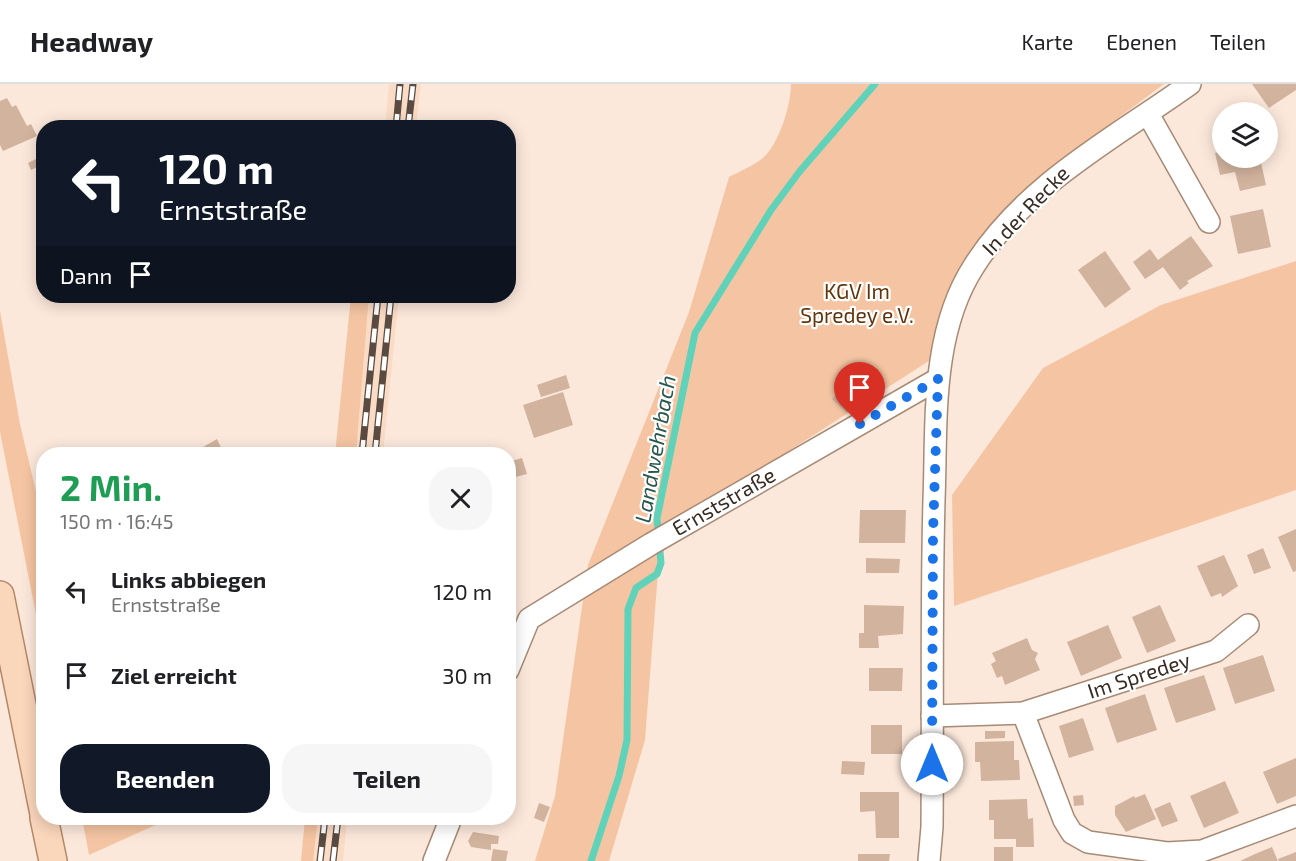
<!DOCTYPE html>
<html lang="de">
<head>
<meta charset="utf-8">
<style>
	:root { --surface:#fff; --page:#f6f6f6; --text:#202124; --muted:#757577; --line:#e0e0e0; --accent:#111827 }
	body { margin:0; font-family:"Exo 2",sans-serif; background:var(--page); color:var(--text); height:100vh; display:flex; flex-direction:column; font-size:22px; white-space:nowrap }
	* { box-sizing:border-box; margin:0 }
	p { font-size:20px; color:var(--muted) }
	.icon { flex:none; width:33px; height:33px; fill:none; stroke:currentColor; stroke-width:2; stroke-linecap:round; stroke-linejoin:round }
	.map { position:relative; flex:1; overflow:hidden }
	.side { position:absolute; left:36px; top:363px; width:480px; height:378px; display:flex; flex-direction:column; background:var(--surface); border-radius:24px; box-shadow:0 3px 15px #0003 }
	.side>* { flex:none }
	.hud { position:absolute; left:36px; top:36px; width:480px; height:183px; border-radius:24px; box-shadow:0 3px 15px #0003; background:#111827; color:#fff; overflow:hidden }
	.buttons { position:absolute; left:1212px; top:18px; display:grid; gap:12px }
	.buttons a { display:grid; place-items:center; width:66px; height:66px; border-radius:50%; background:var(--surface); box-shadow:0 3px 15px #0003; font-size:30px }
	.pin { position:absolute; display:grid; place-items:center; width:51px; height:51px; color:#fff; margin:-62px -26px; border-radius:50% 50% 50% 0; rotate:-45deg; box-shadow:0 0 6px #0007 }
	.pin .icon { rotate:45deg }
	.me { position:absolute; width:66px; margin:-33px; rotate:0deg; stroke-linejoin:round; filter:drop-shadow(0 0 4px #0008) }
	.turn { display:flex; align-items:center; gap:21px; height:126px; padding:0 24px; font-size:27px }
	.turn .icon { width:78px; height:78px; stroke-width:2.5 }
	.turn b { display:block; font-size:42px; line-height:51px }
	.then { display:flex; align-items:center; height:57px; padding:0 24px; background:#0003; gap:12px; font-size:22px }
	.round { display:grid; place-items:center; flex:none; width:63px; height:63px; border-radius:24px; background:var(--page) }
	.overview { display:flex; align-items:center; justify-content:space-between; height:102px; padding:0 24px }
	h1 { font-size:36px; font-weight:700; line-height:45px; color:#1e9e55 }
	.cta { display:flex; gap:12px; margin-top:auto; padding:12px 24px }
	.cta a { flex:1; height:69px; border-radius:24px; background:var(--accent); color:#fff; font-size:24px; font-weight:700; line-height:69px; text-align:center }
	.cta a+a { background:var(--page); color:var(--text) }
	ul { padding:0; list-style:none }
	li { display:flex; align-items:center; gap:18px; height:84px; padding:0 24px }
	li div { flex:1 }
	li b { display:block; font-size:22px }
	li em { font-style:normal }
	header { display:flex; align-items:center; gap:36px; box-sizing:border-box; height:84px; padding:0 30px; background:var(--surface); border-bottom:2px solid var(--line) }
	header strong { font-size:28px }
	nav { display:flex; gap:33px; margin-inline-start:auto; font-size:21px }
	.map>svg:first-child { display:block }
	.built { fill:#fadbc5 }
	.green { fill:#f5c5a3 }
	.lines { fill:none; stroke-linecap:round; stroke-linejoin:round }
	.stream { stroke:#60d2b9; stroke-width:7 }
	.building { fill:#d2b39e }
	.minor-casing { stroke:#a78a75; stroke-width:24 }
	.major-casing { stroke:#b48869; stroke-width:30 }
	.minor { stroke:#fff; stroke-width:21 }
	.major { stroke:#fad6bb; stroke-width:27 }
	.rail-casing { stroke:#594b42; stroke-width:7 }
	.rail { stroke:#fff; stroke-width:4.5; stroke-dasharray:14; stroke-linecap:butt }
	.route { stroke:#1a73e8; stroke-width:10; stroke-dasharray:0 18 }
	.labels { text-anchor:middle; stroke-width:4.5; stroke-linejoin:round; paint-order:stroke }
	.street-label { font-size:21px; fill:#372b23; stroke:#fff }
	.park-label { font-size:21px; fill:#62340a; stroke:#fff }
	.water-label { font-size:22px; font-style:italic; fill:#27574d; stroke:#fff }
</style>
</head>
<body>
<header>
<strong>Headway</strong>
<nav><a>Karte</a><a>Ebenen</a><a>Teilen</a></nav>
</header>
<div class="map">
<svg width="1296" height="777" viewBox="0 0 1296 777">
	<rect width="100%" height="100%" fill="#fce8db"/>
	<g class="built">
		<path d="M389 0H421L416 43 385 44Z"/>
		<path d="M369 212H399L383 370H356Z"/>
		<path d="M318 734H347L343 777H313Z"/>
	</g>
	<g class="green">
		<path d="M791 0H1164L1031 99 993 140 932 275 661 449 645 656 609 777H535L555 712 588 481 689 228 729 93C740 87 753 82 763 74 779 60 791 21 791 0Z"/>
		<path d="M1296 177V406L954 522 952 411 1043 284 1161 221Z"/>
		<path d="M351 212H369L356 370H335Z"/>
		<path d="M0 227 20 340 43 437 44 554 41 556 0 348Z"/>
		<path d="M82 734H171L89 771Z"/>
		<path d="M305 734H318L313 777H301Z"/>
	</g>
	<g class="lines">
		<path class="stream" d="M591 777 619 692 627 656 628 525 636 504 657 490 661 479 657 434 695 249 771 126 800 87 875 0"/>
	</g>
	<g class="building">
		<path d="M1252 0H1296V6L1269 24Z"/>
		<path d="M7 14 12 23 16 21 27 42 31 40 37 52 3 67 0 61V17Z"/>
		<path d="M1222 67V74H1260L1266 101 1240 107 1235 88 1220 91 1215 69Z"/>
		<path d="M42 72 44 80 31 86 28 79Z"/>
		<path d="M1263 125 1271 163 1238 170 1230 132Z"/>
		<path d="M1191 152 1213 182 1187 197 1189 199 1180 206 1163 183 1145 195 1133 178 1150 165 1158 176Z"/>
		<path d="M1105 167 1131 205 1105 224 1078 186Z"/>
		<path d="M854 290 869 304 863 310 868 314 864 318 859 316 847 329 832 315Z"/>
		<path d="M566 291 570 304 541 313 537 301Z"/>
		<path d="M563 308 573 341 534 354 523 321Z"/>
		<path d="M217 355 224 370H191Z"/>
		<path d="M522 374 527 390 508 395V378Z"/>
		<path d="M860 426H906L905 459H859Z"/>
		<path d="M1296 445V487L1293 488 1278 453Z"/>
		<path d="M1263 464 1271 484 1254 490 1247 471Z"/>
		<path d="M1224 471 1238 502 1222 513 1221 509 1211 513 1197 482Z"/>
		<path d="M866 474 900 475 899 489H866Z"/>
		<path d="M864 521 904 522 903 550 878 552 879 564H859V549H864Z"/>
		<path d="M1160 521 1176 557 1147 569 1132 533Z"/>
		<path d="M1108 541 1122 574 1081 592 1067 558Z"/>
		<path d="M1027 554 1032 566 1038 569 1035 575 1040 586 1005 601 1002 592 997 594 991 580 996 577 992 569Z"/>
		<path d="M1263 571 1275 607 1235 620 1223 584Z"/>
		<path d="M869 584H903L902 607H869Z"/>
		<path d="M1204 591 1216 626 1176 639 1164 604Z"/>
		<path d="M1145 610 1157 646 1117 659 1105 624Z"/>
		<path d="M1083 634 1094 666 1069 674 1059 642Z"/>
		<rect x="871" y="641" width="31" height="29"/>
		<path d="M985 647H1005V654L985 655Z"/>
		<path d="M1014 657V676H1019L1020 696 981 697 980 678H975V658Z"/>
		<path d="M1296 674V712L1277 720 1263 688Z"/>
		<path d="M842 677 865 678 864 691 841 690Z"/>
		<path d="M1225 697 1239 729 1204 744 1190 712Z"/>
		<path d="M860 708H899V754H876L875 727 860 728Z"/>
		<path d="M1145 710 1156 735 1126 748 1115 731V722L1134 712 1135 714Z"/>
		<path d="M1083 711 1084 721 1074 722 1073 712Z"/>
		<path d="M1027 715 1028 735 1033 734 1034 763H1016V755H994V736H989V716Z"/>
		<path d="M1170 718 1178 737 1162 743 1154 725Z"/>
		<path d="M539 719 550 723 544 738 534 734Z"/>
		<path d="M473 748 499 752 498 760H491V766L471 763 468 757Z"/>
		<rect x="994" y="763" width="19" height="14"/>
		<path d="M1272 763 1278 777H1240L1255 770Z"/>
		<path d="M493 765 508 767 506 777H491Z"/>
		<path d="M1296 768V777H1279L1278 775Z"/>
		<path d="M858 770H890L889 777H858Z"/>
	</g>
	<g class="lines">
		<defs>
			<g id="minor">
				<path d="M1148 30 1209 138"/>
				<path d="M508 586 529 535 651 460 938 295"/>
				<path d="M1023 629 1064 736 1072 749 1088 758 1167 769 1202 767 1296 732"/>
				<path d="M932 632 1023 629 1216 567 1248 541"/>
				<path d="M434 777 451 734"/>
				<path d="M929 777 932 743C933 634 931 525 934 416 937 340 930 250 974 182 1026 100 1113 55 1190 0"/>
			</g>
			<g id="major">
				<path d="M0 511 44 730"/>
				<path d="M44 734 53 777"/>
			</g>
		</defs>
		<use href="#minor" class="minor-casing"/>
		<use href="#major" class="major-casing"/>
		<use href="#minor" class="minor"/>
		<use href="#major" class="major"/>
		<defs>
			<g id="rail">
				<path d="M396 44 400 0"/>
				<path d="M408 44 413 0"/>
				<path d="M362 370 378 212"/>
				<path d="M375 370 391 212"/>
				<path d="M320 777 325 734"/>
				<path d="M333 777 338 734"/>
			</g>
		</defs>
		<use href="#rail" class="rail-casing"/>
		<use href="#rail" class="rail"/>
	</g>
	<g class="lines">
		<path class="route" d="M860 340 938 295 933 450 932 680"/>
	</g>
	<g class="labels">
		<g class="street-label">
			<text transform="translate(1026 127) rotate(-46)" y="7">In der Recke</text>
			<text transform="translate(724 418) rotate(-30)" y="7">Ernststraße</text>
			<text transform="translate(1139 592) rotate(-18)" y="7">Im Spredey</text>
		</g>
		<g class="park-label">
			<text x="857" y="215">KGV Im<tspan x="857" dy="24">Spredey e.V.</tspan></text>
		</g>
		<g class="water-label">
			<text transform="translate(655 365) rotate(-80)" y="8">Landwehrbach</text>
		</g>
	</g>
</svg>
<div class="buttons">
<a><svg class="icon" aria-label="layers" viewBox="0 0 24 24"><path d="M12 4l9 5-9 5-9-5zM3 14l9 5 9-5"/></svg></a>
</div>
<div class="pin" style="left:860px;top:340px;background:#d93025"><svg class="icon" aria-label="arrive" viewBox="0 0 24 24"><path d="M6 21V4h12l-3 4 3 4H6"/></svg></div>
<svg class="me" style="left:932px;top:680px" viewBox="-20 -20 40 40"><circle r="19" fill="#fff"/><path d="M0-13L10 11 0 6-10 11z" fill="#1a73e8"/></svg>
<div class="hud">
<div class="turn"><svg class="icon" aria-label="left" viewBox="0 0 24 24"><path d="M17 20v-9H6M10 6l-5 5 5 5"/></svg><div><b>120 m</b>Ernststraße</div></div>
<div class="then">Dann<svg class="icon" aria-label="arrive" viewBox="0 0 24 24"><path d="M6 21V4h12l-3 4 3 4H6"/></svg></div>
</div>
<section class="side">
<div class="overview"><div><h1>2 Min.</h1><p>150 m · 16:45</p></div><a class="round"><svg class="icon" aria-label="close" viewBox="0 0 24 24"><path d="M6 6l12 12M18 6L6 18"/></svg></a></div>
<ul>
<li><svg class="icon" aria-label="left" viewBox="0 0 24 24"><path d="M17 20v-9H6M10 6l-5 5 5 5"/></svg><div><b>Links abbiegen</b><p>Ernststraße</p></div><em>120 m</em></li>
<li><svg class="icon" aria-label="arrive" viewBox="0 0 24 24"><path d="M6 21V4h12l-3 4 3 4H6"/></svg><div><b>Ziel erreicht</b></div><em>30 m</em></li>
</ul>
<div class="cta"><a>Beenden</a><a>Teilen</a></div>
</section>
</div>
</body>
</html>
